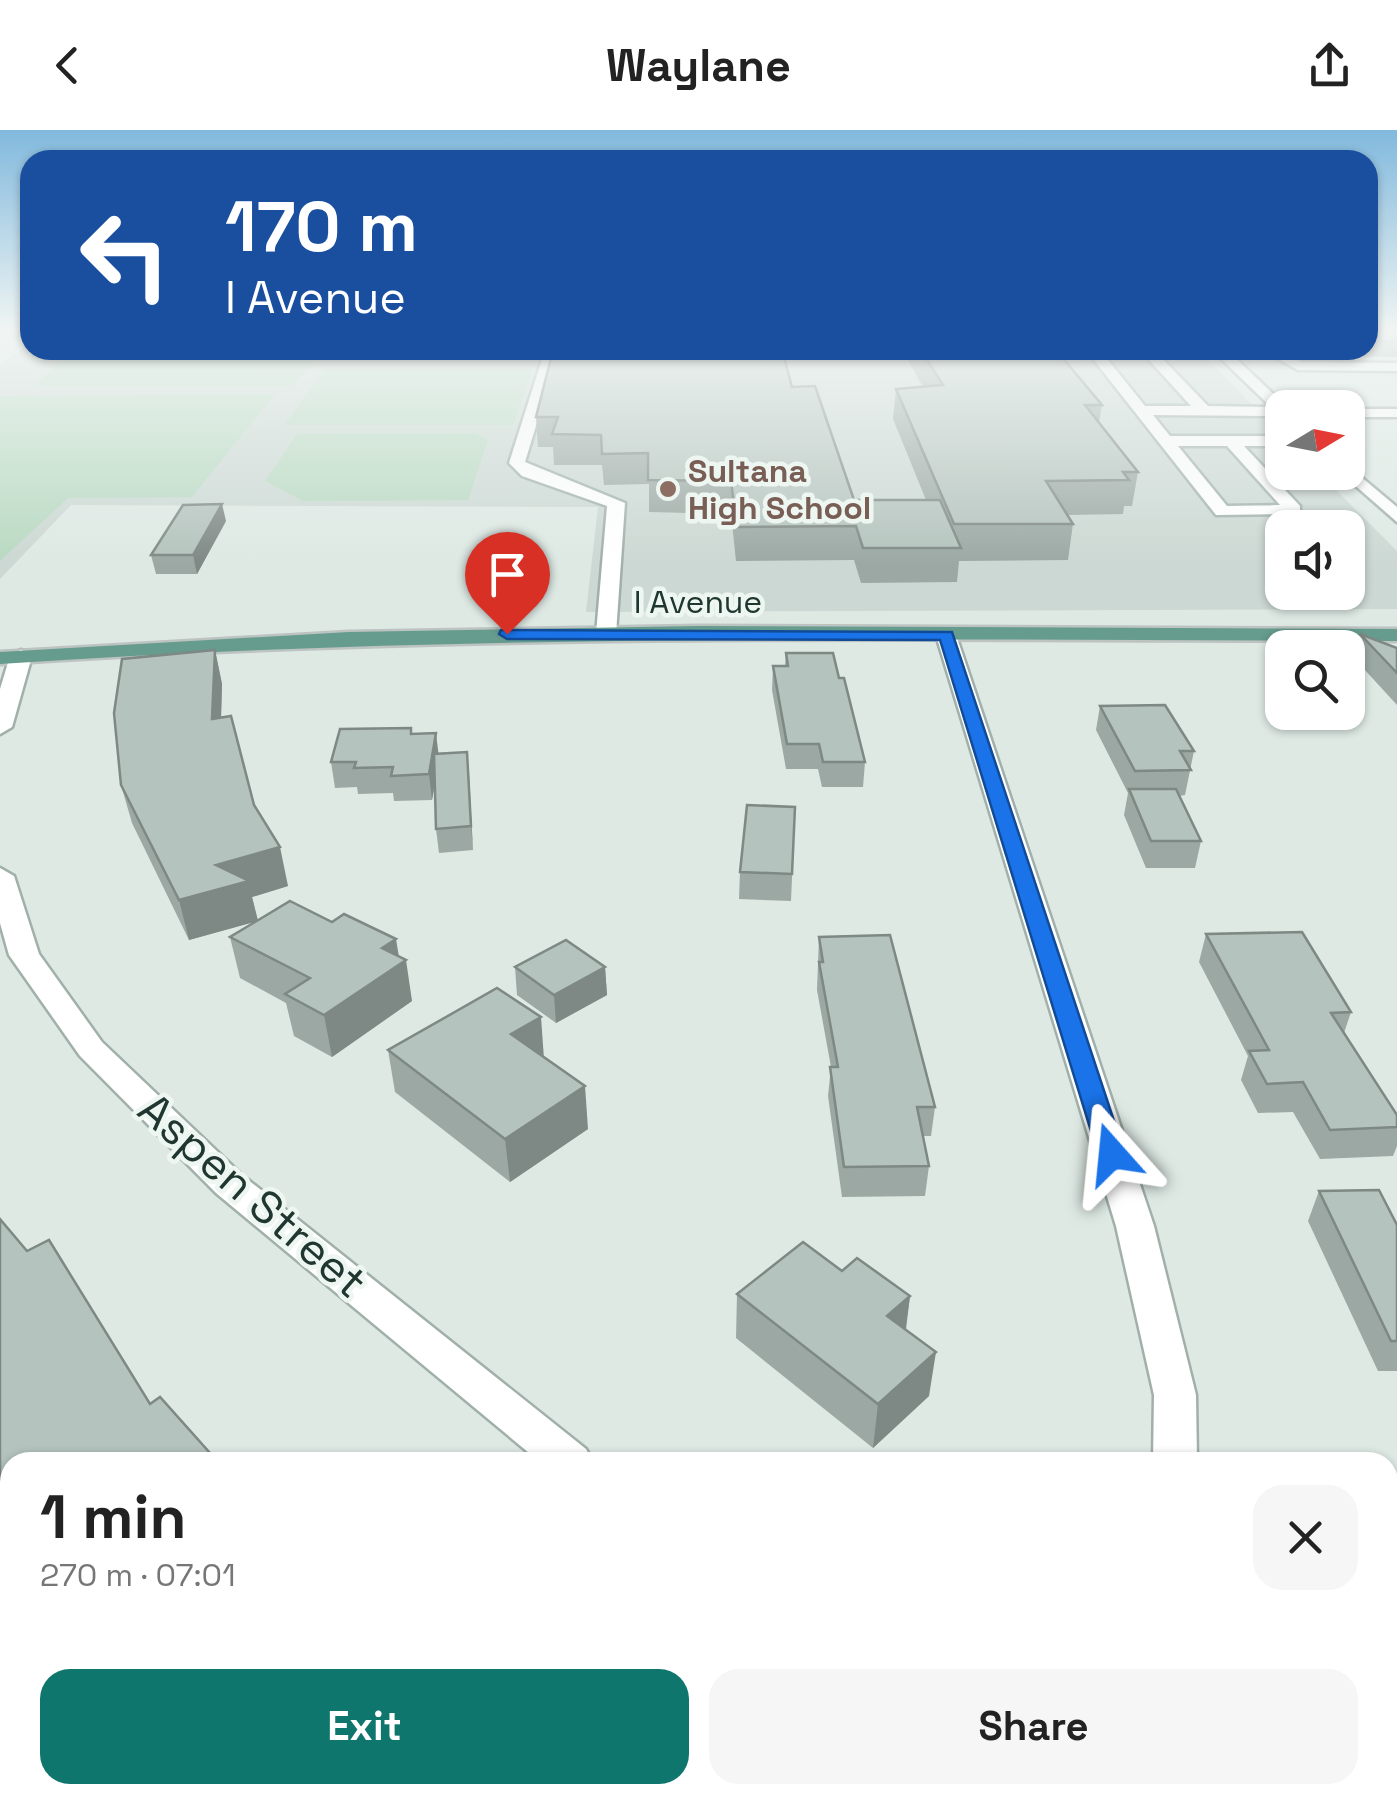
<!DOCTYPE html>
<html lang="en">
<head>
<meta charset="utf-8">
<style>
	:root { --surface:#fff; --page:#f6f6f6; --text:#222; --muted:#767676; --accent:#0f766e }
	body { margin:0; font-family:"Space Grotesk",sans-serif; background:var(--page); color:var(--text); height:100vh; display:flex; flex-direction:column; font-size:38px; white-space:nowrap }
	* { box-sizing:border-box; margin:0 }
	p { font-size:32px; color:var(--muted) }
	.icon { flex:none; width:55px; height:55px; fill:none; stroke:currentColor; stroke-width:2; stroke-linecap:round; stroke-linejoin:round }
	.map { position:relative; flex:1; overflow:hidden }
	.details { position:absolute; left:0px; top:1322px; width:1398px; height:352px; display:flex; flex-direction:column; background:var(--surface); border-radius:30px 30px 0 0; box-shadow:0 2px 8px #0004 }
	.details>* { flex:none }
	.hud { position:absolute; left:20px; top:20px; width:1358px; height:210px; border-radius:30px; box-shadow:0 2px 8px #0004; background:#1a4fa0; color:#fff; overflow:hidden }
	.needle { width:65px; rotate:80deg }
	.buttons { position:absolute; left:1265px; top:260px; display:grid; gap:20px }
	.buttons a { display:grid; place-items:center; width:100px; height:100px; border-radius:20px; background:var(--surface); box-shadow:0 2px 8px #0004; font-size:50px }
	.pin { position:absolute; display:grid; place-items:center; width:85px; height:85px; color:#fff; margin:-102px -42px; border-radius:50% 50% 50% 0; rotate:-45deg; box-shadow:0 0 10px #0007 }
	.pin .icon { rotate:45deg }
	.me { position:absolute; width:110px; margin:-55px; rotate:342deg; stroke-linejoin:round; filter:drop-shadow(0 0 8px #0008) }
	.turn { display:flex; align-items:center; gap:35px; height:210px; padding:0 40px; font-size:45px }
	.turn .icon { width:130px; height:130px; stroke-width:2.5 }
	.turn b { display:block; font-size:70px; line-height:85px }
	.round { display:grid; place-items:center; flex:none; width:105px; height:105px; border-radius:30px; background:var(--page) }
	.headline { display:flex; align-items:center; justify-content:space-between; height:170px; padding:0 40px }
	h1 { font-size:60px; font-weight:600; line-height:75px }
	.primary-button { display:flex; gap:20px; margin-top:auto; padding:20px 40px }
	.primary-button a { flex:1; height:115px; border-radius:30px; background:var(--accent); color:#fff; font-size:40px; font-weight:600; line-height:115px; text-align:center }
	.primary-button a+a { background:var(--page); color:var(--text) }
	header { display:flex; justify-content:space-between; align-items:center; height:130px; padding:0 40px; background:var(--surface); font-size:45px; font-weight:600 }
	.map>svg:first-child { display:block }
	.built { fill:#ccd8d3; fill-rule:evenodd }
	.green { fill:#b8d9c1 }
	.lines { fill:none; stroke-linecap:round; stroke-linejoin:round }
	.minor-casing { stroke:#a1b0ab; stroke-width:5 }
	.major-casing { stroke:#bcc3c1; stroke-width:5 }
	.minor { fill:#fff; fill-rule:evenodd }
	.major { fill:#659c8e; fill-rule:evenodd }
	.wall { fill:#9ba8a3 }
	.shaded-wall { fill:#7e8884 }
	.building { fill:#b4c3bd; stroke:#7e8884; stroke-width:2.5 }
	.route { fill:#1a73e8; stroke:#114b97; stroke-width:2.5 }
	.education-dot { fill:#8d6e63; stroke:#eef6f2; stroke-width:4 }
	.labels { text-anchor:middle; stroke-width:9; stroke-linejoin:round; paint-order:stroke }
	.far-education-label { font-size:32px; font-weight:bold; fill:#785e54; stroke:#eef6f2; text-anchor:start }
	.far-street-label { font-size:32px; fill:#203731; stroke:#eef6f2 }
	.near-street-label { font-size:45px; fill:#203731; stroke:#eef6f2 }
</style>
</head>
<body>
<header><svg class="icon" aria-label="back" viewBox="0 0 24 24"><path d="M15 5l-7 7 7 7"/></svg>Waylane<svg class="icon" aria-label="share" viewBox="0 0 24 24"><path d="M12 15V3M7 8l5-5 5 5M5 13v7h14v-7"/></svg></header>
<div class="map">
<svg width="1397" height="1673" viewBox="0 0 1397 1673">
	<rect width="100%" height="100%" fill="#dee9e4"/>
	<path class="built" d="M30 213V220H1198L1282 305V342L1319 343 1397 421V479L586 482 598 377 71 375 0 449V235ZM1282 398H1348V462H1282Z"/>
	<g class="green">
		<path d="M73 220H324L292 256H35Z"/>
		<path d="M326 239H533L513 295H284Z"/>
		<path d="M275 264 192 367 68 368 0 431V266Z"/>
		<path d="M475 303 488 310 468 370 303 371 265 351 297 304Z"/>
	</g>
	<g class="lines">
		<defs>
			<g id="minor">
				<path d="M545 220H559L525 332 625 373 616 504 606 510 596 504 607 376 522 346 509 333Z"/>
				<path d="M1086 220H1100L1145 276H1191L1140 220H1154L1208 276 1271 277 1212 220H1227L1287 277 1282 278V286L1153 285 1170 306H1282V316H1244L1300 376V384L1216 385ZM1178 316H1227L1280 375 1227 376Z"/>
				<path d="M1262 220H1279L1301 232 1397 233V241L1298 240Z"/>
				<rect x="1348" y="279" width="49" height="8"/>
				<path d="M1348 336 1397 377V392L1342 344Z"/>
				<path d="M946 499 956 505 1154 1096 1196 1265 1197 1332H1153L1154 1265 1116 1096 936 505Z"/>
				<path d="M21 520 32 526 12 597 0 604V559L10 526Z"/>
				<path d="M0 738 14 746 39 824 102 912 242 1045 586 1319 593 1332H540L216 1063 80 926 9 825 0 793Z"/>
				<path d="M954 1665H1013L1016 1673H957Z"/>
				<path d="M1086 1665H1138L1136 1673H1084Z"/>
			</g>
			<path id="major" d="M698 496 1397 499V511C931 510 465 502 0 534V522L349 502Z"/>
		</defs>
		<use href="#minor" class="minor-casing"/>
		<use href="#major" class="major-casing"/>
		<use href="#minor" class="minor"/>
		<use href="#major" class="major"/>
	</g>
	<g class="wall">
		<path d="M1368 201H1397V227L1297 225 1287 220H1368Z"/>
		<path d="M902 220H1056L1102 275 1099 293 1138 342 1132 376H1124L1123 384 1068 385 1073 394 1068 430 959 431 957 452 861 453 854 430 736 431 731 384 649 382V354L604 355 602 335H554L553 317H538L536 287 792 257 854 370H926L893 289 896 259 923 257Z"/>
		<path d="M226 391 197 444H156L151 425Z"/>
		<path d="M1360 504 1397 518V575L1353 527Z"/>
		<path d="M215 520 222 554 221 587 254 675 288 756 252 767 258 791 399 827 412 871 332 927 294 906 286 873 240 848 230 807 257 791 189 810 132 693 121 655Z"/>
		<path d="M786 523 839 548 865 632 863 657H822L818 639H786L772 560 773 536H785Z"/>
		<path d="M1100 576 1194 621 1185 665 1179 666 1201 711 1195 738H1146L1124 685 1128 663 1096 600Z"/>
		<path d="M411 598 412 604 438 623 467 622 473 720 439 723 436 699 435 653 432 670 394 671 393 663 358 664 357 657 335 658 331 632Z"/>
		<path d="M795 677 791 771 739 769 740 742Z"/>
		<path d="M1206 804 1351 882 1344 903 1397 985V1016L1393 1026 1320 1029 1293 982 1258 983 1241 950 1248 926 1199 832Z"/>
		<path d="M819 807 935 977 931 1006H923L929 1036 925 1066 842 1067 828 966 831 937 817 860Z"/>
		<path d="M515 837H605L607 865 556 893 517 865Z"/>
		<path d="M388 920 544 928 588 999 510 1052 395 962Z"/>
		<path d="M1319 1061 1397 1095V1241H1378L1308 1091Z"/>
		<path d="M0 1089 27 1121 49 1110 150 1274 160 1267 218 1332H10V1404L0 1384V1374L4 1371 0 1363Z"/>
		<path d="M842 1141 910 1166 906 1200 929 1266 873 1318 736 1208 737 1164Z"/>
		<path d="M399 1665H506L498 1673H406Z"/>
	</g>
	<g class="shaded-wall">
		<path d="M222 374 226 391 197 444 193 425Z"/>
		<path d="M215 520 222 554 220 625 212 589Z"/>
		<path d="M436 603 439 628 432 670 429 644Z"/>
		<path d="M467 622 469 644 473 720 471 696Z"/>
		<path d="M280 717 288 756 252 767 258 791 189 810 179 770 216 735Z"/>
		<path d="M396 809 400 833 406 830 412 871 332 927 324 885 382 818Z"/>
		<path d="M605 837 607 865 556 893 554 865Z"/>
		<path d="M541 887 544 929 511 904Z"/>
		<path d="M585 956 588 999 510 1052 505 1009Z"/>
		<path d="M910 1166 904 1211 887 1186Z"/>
		<path d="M936 1222 929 1266 873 1318 878 1274Z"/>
		<path d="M458 1665H506L498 1673H450Z"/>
	</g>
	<g class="building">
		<rect x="1368" y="201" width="29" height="10"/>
		<path d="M553 220H782L792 257 815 256 854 370H940L961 418H863L856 396 737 397 731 351 648 350V323L602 324 601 305 552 304 558 287H536Z"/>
		<path d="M921 220H1056L1102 275H1085L1138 342H1123L1129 350 1046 351 1073 394H954L896 259 943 255Z"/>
		<path d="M222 374 193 425H151L183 375Z"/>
		<path d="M1360 504 1397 518V543Z"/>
		<path d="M215 520 212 589 231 586 254 675 280 717 216 735 249 751 179 770 121 655 114 583 122 529Z"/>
		<path d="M786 523H833L839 548H844L865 632H823L819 614H787L773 536H788Z"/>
		<path d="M1165 575 1194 621H1180L1191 640 1135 641 1100 576Z"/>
		<path d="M411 598V604L436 603 429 644 391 646 393 637 354 638 356 632H331L340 599Z"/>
		<path d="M467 622 471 696 436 699 434 624Z"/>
		<path d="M1129 659H1176L1201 711H1151Z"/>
		<path d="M747 675 795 677 792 744 740 742Z"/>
		<path d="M290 771 332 792 344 784 396 809 382 818 406 830 324 885 285 864 310 848 230 807Z"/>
		<path d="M1302 802 1351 882 1331 883 1397 985V997L1330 1000 1303 952 1267 954 1249 921 1269 920 1206 804Z"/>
		<path d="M890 805 935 977H917L929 1036 844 1037 830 937H838L819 832H823L819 807Z"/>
		<path d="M566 810 605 837 554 865 515 837Z"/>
		<path d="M497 858 541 887 511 904 585 956 505 1009 388 920Z"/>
		<path d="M1379 1060 1397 1095V1211H1391L1319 1061Z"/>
		<path d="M0 1089 27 1121 49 1110 150 1274 160 1267 218 1332H10V1396L0 1382V1374L4 1371 0 1363Z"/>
		<path d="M803 1112 842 1141 857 1128 910 1166 887 1186 936 1222 878 1274 737 1164Z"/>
		<path d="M424 1665H458L450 1673H431Z"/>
	</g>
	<linearGradient id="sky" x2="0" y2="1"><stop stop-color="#81b9dd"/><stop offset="0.46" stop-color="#f0f5f3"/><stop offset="1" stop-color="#f0f5f3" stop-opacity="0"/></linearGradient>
	<rect width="1397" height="435" fill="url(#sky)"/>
	<path class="route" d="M501 500 952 502 1125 1024 1121 1030H1102L1098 1024 940 510 507 509 499 504Z"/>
	<circle class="education-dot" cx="668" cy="359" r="10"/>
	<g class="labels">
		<g class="far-education-label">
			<text x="688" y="352">Sultana<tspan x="688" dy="37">High School</tspan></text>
		</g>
		<g class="far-street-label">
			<text x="698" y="483">I Avenue</text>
		</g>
		<g class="near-street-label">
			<text transform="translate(253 1065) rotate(41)" y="16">Aspen Street</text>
		</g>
	</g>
</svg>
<div class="buttons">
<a><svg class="needle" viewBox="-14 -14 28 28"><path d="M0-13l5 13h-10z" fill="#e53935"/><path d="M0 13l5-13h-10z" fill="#767676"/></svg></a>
<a><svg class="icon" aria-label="sound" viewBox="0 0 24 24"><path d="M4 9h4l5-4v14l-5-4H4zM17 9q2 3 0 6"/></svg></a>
<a><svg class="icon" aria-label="search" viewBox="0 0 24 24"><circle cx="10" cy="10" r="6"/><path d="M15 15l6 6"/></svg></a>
</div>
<div class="pin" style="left:507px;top:504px;background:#d93025"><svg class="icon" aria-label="arrive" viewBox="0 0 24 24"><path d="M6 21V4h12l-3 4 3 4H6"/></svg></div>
<svg class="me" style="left:1112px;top:1024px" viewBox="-20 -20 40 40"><path d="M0-17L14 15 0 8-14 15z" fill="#1a73e8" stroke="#fff" stroke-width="4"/></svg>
<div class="hud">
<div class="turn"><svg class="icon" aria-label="left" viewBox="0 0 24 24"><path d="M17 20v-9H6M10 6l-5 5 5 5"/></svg><div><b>170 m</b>I Avenue</div></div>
</div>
<section class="details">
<div class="headline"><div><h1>1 min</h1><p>270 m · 07:01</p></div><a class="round"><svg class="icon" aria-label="close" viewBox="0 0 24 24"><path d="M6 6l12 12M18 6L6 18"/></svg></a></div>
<div class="primary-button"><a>Exit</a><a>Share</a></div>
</section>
</div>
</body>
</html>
